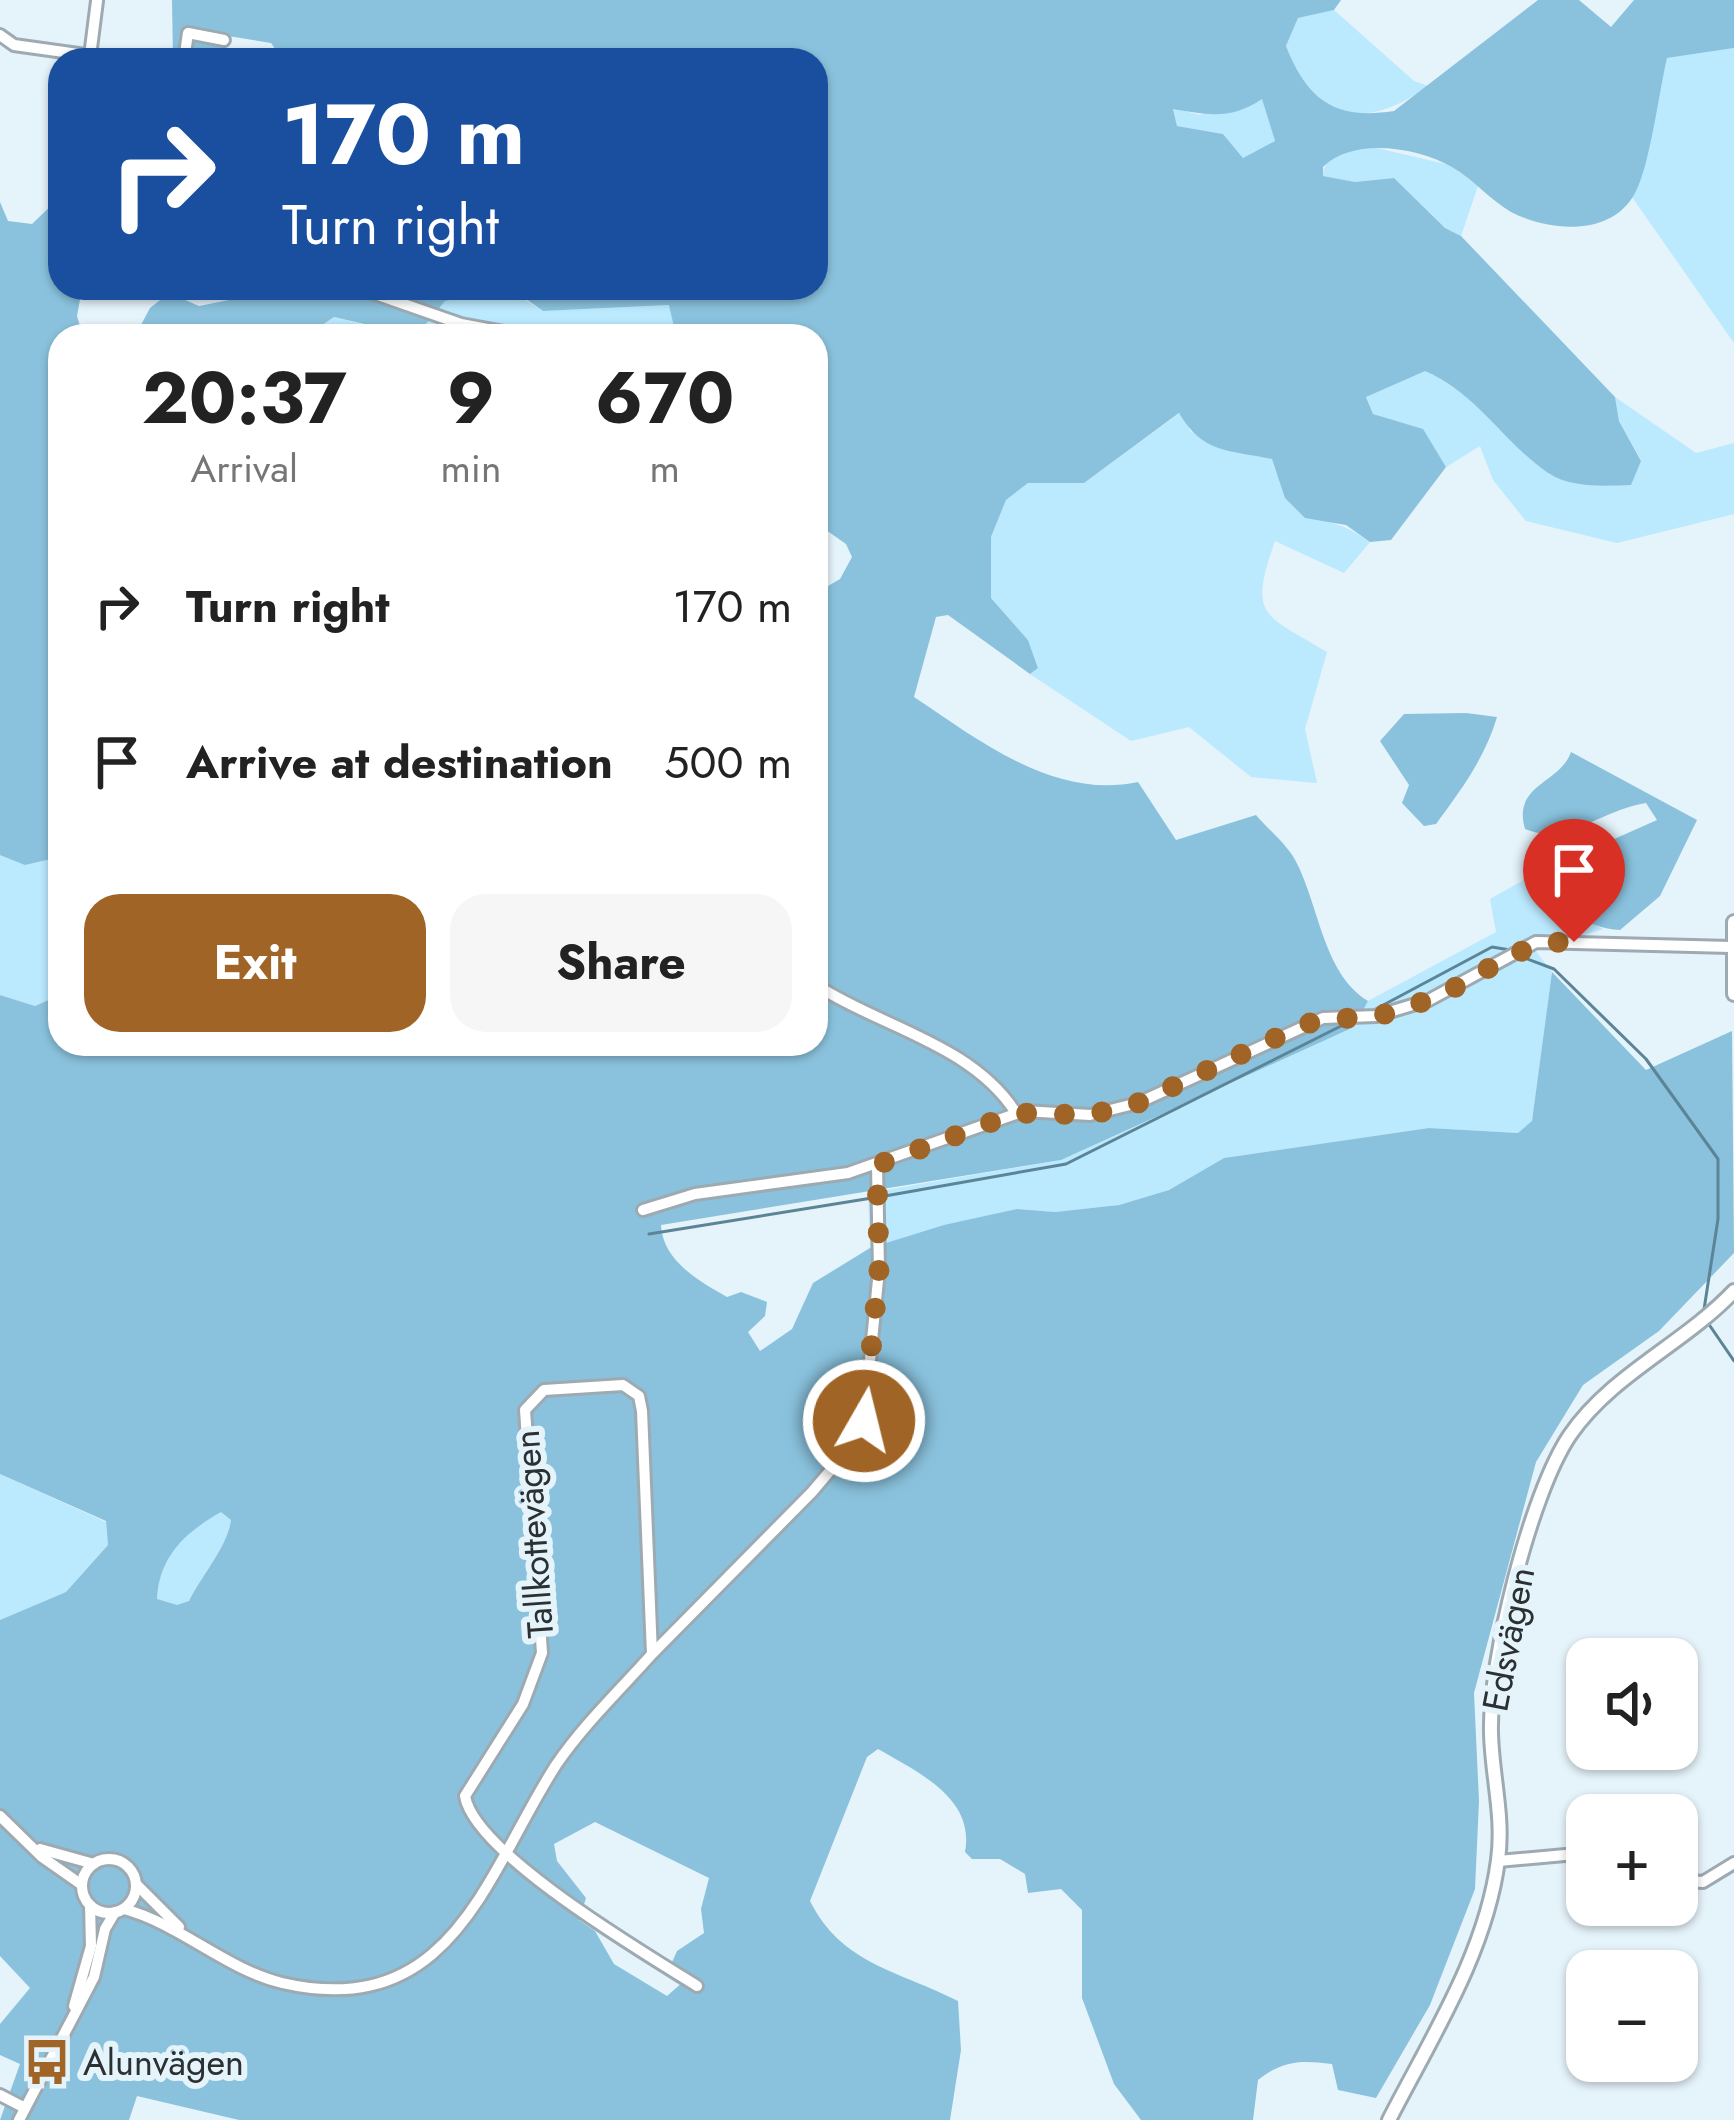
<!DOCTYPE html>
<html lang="en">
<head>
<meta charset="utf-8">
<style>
	:root { --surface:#fff; --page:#f6f6f6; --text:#222; --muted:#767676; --accent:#a06426 }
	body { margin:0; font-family:Jost,sans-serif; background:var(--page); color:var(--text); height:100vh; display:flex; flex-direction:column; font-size:45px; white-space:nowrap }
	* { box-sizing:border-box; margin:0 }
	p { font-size:39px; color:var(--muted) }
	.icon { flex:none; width:66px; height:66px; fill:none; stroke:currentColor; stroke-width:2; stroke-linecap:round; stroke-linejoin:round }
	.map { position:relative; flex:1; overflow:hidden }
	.side { position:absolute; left:48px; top:324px; width:780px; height:732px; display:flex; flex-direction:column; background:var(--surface); border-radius:36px; box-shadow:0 3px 9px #0004 }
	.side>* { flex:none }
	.top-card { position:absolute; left:48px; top:48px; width:780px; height:252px; border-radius:36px; box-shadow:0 3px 9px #0004; background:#1a4fa0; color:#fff; overflow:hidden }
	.tools { position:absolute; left:1566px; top:1638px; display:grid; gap:24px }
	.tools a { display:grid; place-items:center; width:132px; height:132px; border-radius:24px; background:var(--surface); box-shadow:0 3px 9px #0004; font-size:60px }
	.pin { position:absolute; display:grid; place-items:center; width:102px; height:102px; color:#fff; margin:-123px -51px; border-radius:50% 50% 50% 0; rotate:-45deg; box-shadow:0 0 12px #0007 }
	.pin .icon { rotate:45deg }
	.me { position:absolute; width:132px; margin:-66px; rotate:8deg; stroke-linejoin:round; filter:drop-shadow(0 0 9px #0008) }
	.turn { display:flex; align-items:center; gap:42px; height:252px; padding:0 36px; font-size:54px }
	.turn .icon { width:156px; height:156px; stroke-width:2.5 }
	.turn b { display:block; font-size:84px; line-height:102px }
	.eta { display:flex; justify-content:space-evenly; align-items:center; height:204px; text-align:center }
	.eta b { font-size:72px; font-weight:700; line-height:84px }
	.action { display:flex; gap:24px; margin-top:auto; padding:24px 36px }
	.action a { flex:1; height:138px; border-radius:36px; background:var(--accent); color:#fff; font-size:48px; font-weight:700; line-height:138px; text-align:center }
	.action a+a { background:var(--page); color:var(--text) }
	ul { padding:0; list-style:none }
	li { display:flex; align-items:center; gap:36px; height:156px; padding:0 36px }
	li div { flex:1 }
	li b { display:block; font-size:45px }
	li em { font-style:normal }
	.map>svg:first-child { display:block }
	.green { fill:#bbe9fe }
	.forest { fill:#8ac2dd; fill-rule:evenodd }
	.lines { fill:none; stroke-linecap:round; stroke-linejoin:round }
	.stream { stroke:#5b8497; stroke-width:3 }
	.minor-casing { stroke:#9daab1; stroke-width:16 }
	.tertiary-casing { stroke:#9daab1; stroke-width:18 }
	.minor { stroke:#fff; stroke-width:10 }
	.tertiary { stroke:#fff; stroke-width:12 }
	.route { stroke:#a06426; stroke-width:21; stroke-dasharray:0 37.8 }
	.labels { text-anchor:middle; stroke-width:12; stroke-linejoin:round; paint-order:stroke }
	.street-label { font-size:36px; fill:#2b3033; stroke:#e5f3fa }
	.poi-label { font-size:36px; fill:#2b3033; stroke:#e5f3fa; text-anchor:start }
</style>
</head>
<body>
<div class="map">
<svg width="1734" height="2120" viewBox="0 0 1734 2120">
	<rect width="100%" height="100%" fill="#e5f3fa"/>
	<g class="green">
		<path d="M1334 10 1414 81 1428 86C1364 132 1316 121 1286 46L1298 18Z"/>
		<path d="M1734 48V343L1632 197 1667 58Z"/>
		<path d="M1262 98 1275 141 1243 158 1223 134 1177 126 1173 108 1200 115Z"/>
		<path d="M1364 145 1450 165 1478 186 1461 236 1445 228 1394 178 1355 182 1323 176C1323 156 1347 148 1364 145Z"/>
		<path d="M506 288 543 311 670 305 676 336H416L444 301Z"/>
		<path d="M334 317 408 336H306Z"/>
		<path d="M1426 370 1454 383 1550 475 1641 460 1619 421 1615 397 1696 453 1734 443V514L1617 543 1526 521 1493 480 1480 446 1446 467 1423 430 1373 414 1366 396Z"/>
		<path d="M1180 413 1191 432 1272 459C1301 543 1313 501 1370 542L1344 573 1275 541C1248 618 1263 613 1327 652L1305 729 1317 783 1251 777 1189 727 1131 741 1030 674 1038 667 1028 640 991 598V537L1006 500 1028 483H1084Z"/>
		<path d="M6 853 25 865 60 857V995L35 1006 0 995V855Z"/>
		<path d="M1531 876 1555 902 1603 929 1535 950 1552 972 1532 1122 1518 1133 1429 1128 1224 1158 1169 1190 1119 1205 1055 1212 1017 1209 870 1248 868 1193 1061 1160 1354 1027 1368 1001 1496 932 1490 899Z"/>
		<path d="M0 1474 106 1522 108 1545 66 1592 0 1620Z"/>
		<path d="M221 1511 231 1520C228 1546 201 1575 189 1601L178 1606 156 1599C159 1557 186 1532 221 1511Z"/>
	</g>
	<g class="forest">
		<path d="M172 0H1341L1334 10 1298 18 1286 46C1308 101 1335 120 1394 111L1538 0H1579L1611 27 1634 0H1734V48L1667 58C1659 91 1650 166 1635 193 1612 237 1549 232 1511 212 1490 200 1473 179 1452 167 1416 147 1353 137 1323 167V176L1355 182 1394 178 1445 228 1461 236 1615 397 1619 421 1641 461 1631 485C1604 486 1571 488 1548 473 1503 442 1477 393 1425 371L1366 397 1373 414 1423 429 1446 467 1391 540 1370 542 1346 525 1305 518 1285 498 1272 459C1229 450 1203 454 1179 413L1084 483H1028L1006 500 991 537V598L1028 640 1038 668 1030 674 948 615 936 617 914 697C980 741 1055 800 1138 782L1176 840 1256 815C1268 829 1285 843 1294 858 1319 902 1322 973 1368 1001L1354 1027 1061 1160 661 1225C663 1261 699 1281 727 1297L741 1292 767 1302 765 1316 748 1332 760 1351 792 1329 813 1283 870 1248 944 1225 1017 1209 1055 1212 1119 1205 1169 1190 1224 1158 1429 1128 1518 1133 1532 1121 1552 972 1646 1070 1732 1031 1734 1253 1659 1331 1583 1385 1536 1462 1474 1693 1479 1801 1475 1889 1430 2005 1376 2098 1338 2090 1332 2064C1301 2060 1283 2060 1258 2080L1253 2120H1141L1114 2084 1082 1998V1910L1061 1889 1028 1893 1025 1874 1000 1859H972L965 1852C975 1799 920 1773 878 1749L867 1757 810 1901C842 1965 900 1971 958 2001L961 2050 950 2120H239L137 2096 129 2120H0L20 2064 0 2055V2024L30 1988 0 1956V1620L66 1592 108 1545 106 1521 0 1474V995L35 1006 60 995V1044H816V593L840 579 852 557 846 544 816 523V336H676L669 305 543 311 511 288H816V60H283L271 43 228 36 224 60H173ZM1262 99 1275 141 1243 158 1223 134 1177 126 1173 109C1208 115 1231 120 1262 99ZM221 1512 231 1520C228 1546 201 1576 189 1601L177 1605 157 1599C159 1556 186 1532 221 1512ZM595 1822 709 1878 701 1909 704 1933 677 1951 670 1967 683 1982 667 1996 614 1964 595 1931 579 1920 586 1898 557 1861 554 1844Z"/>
		<path d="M60 197V288H82L77 316 83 336H60V857L25 865 0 855V202L8 221 32 224Z"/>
		<path d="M256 288H506L445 301 416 336 334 317 306 336H135L150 308 169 293 199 306 249 296Z"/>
		<path d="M1466 713 1497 717C1485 758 1461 790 1436 824L1424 826 1402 803 1409 785 1380 741 1404 714Z"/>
		<path d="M1571 752 1697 820 1660 896 1620 930C1588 929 1549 903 1531 876L1657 820 1646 803C1604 809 1565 846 1525 829 1512 784 1560 784 1571 752Z"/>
	</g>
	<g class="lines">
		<g class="stream">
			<path d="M1522 957 1554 969 1646 1059 1718 1159V1219L1703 1316"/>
			<path d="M1374 1010 1492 947 1510 950"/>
			<path d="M885 1196 1066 1164 1341 1026"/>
			<path d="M649 1234 872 1198"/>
			<path d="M1708 1323 1734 1361"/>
		</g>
		<defs>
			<g id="minor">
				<path d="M0 35 14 45 121 60"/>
				<path d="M90 56 97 1"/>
				<path d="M184 60 188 33 224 40"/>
				<path d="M358 288 461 324 525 336"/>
				<path d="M816 985C880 1027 972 1044 1016 1113"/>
				<path d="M643 1210 695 1194 848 1173 1024 1111 1090 1115 1138 1103 1323 1018 1376 1016 1429 1000 1536 942 1731 947"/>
				<path d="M653 1653 812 1492 851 1446 864 1421 879 1270 877 1165"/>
				<path d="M0 1816 42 1857 82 1885"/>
				<path d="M40 1849 94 1864"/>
				<circle cx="109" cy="1886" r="27"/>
				<path d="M1498 1861 1587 1853"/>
				<path d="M1677 1880 1703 1882 1734 1863"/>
				<path d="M137 1885 179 1927"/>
				<path d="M124 1909C180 1924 225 1969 282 1983 452 2022 486 1874 556 1765 584 1724 619 1691 652 1654L642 1411 639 1396 623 1385 544 1390 525 1410 542 1653 523 1704 465 1796C474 1853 646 1954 697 1986"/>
				<path d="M74 2006 91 1946 90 1905"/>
				<path d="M0 2095 25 2108"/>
				<path d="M19 2120 94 1977 105 1929 115 1912"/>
			</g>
			<g id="tertiary">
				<path d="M1734 922V994"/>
				<path d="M1389 2120C1431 2038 1486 1953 1498 1860 1504 1817 1492 1776 1491 1733 1489 1661 1530 1494 1570 1435 1612 1374 1684 1344 1734 1291"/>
			</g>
		</defs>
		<use href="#minor" class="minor-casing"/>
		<use href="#tertiary" class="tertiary-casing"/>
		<use href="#minor" class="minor"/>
		<use href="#tertiary" class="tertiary"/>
	</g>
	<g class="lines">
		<path class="route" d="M864 1421 879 1270 877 1165 1016 1113 1090 1115 1138 1103 1301 1026C1327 1016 1349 1020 1375 1016 1393 1013 1413 1006 1429 999 1482 980 1514 939 1574 942"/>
	</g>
	<defs>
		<symbol id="bus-bare" viewBox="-9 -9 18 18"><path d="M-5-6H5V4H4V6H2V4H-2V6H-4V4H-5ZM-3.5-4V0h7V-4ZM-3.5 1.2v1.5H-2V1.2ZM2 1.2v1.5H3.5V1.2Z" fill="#a06426" stroke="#e5f3fa" stroke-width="2.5" paint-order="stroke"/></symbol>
	</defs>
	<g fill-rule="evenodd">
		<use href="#bus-bare" x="14" y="2029" width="66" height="66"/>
	</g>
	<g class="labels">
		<g class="street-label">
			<text transform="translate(533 1534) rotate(-94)" y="13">Tallkottevägen</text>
			<text transform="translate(1508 1639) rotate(-79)" y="13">Edsvägen</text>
		</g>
		<g class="poi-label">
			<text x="83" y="2075">Alunvägen</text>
		</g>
	</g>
</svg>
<div class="tools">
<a><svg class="icon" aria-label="sound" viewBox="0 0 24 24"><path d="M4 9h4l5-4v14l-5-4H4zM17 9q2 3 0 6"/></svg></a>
<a>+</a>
<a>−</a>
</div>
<div class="pin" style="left:1574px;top:942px;background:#d93025"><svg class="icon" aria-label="arrive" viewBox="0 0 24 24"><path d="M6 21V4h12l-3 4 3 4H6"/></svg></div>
<svg class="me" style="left:864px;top:1421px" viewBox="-20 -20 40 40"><circle r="17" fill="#a06426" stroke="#fff" stroke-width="3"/><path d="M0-11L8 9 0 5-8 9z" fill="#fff"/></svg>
<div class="top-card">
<div class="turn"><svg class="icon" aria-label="right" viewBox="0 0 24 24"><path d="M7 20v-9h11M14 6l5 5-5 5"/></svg><div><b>170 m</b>Turn right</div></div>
</div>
<section class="side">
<div class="eta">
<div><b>20:37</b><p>Arrival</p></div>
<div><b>9</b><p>min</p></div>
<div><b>670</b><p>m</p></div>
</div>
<ul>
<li><svg class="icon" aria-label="right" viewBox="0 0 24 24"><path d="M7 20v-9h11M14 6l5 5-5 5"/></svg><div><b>Turn right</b></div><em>170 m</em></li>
<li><svg class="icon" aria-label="arrive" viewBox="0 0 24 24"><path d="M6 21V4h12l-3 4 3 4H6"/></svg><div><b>Arrive at destination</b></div><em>500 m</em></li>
</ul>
<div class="action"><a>Exit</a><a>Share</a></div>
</section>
</div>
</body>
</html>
